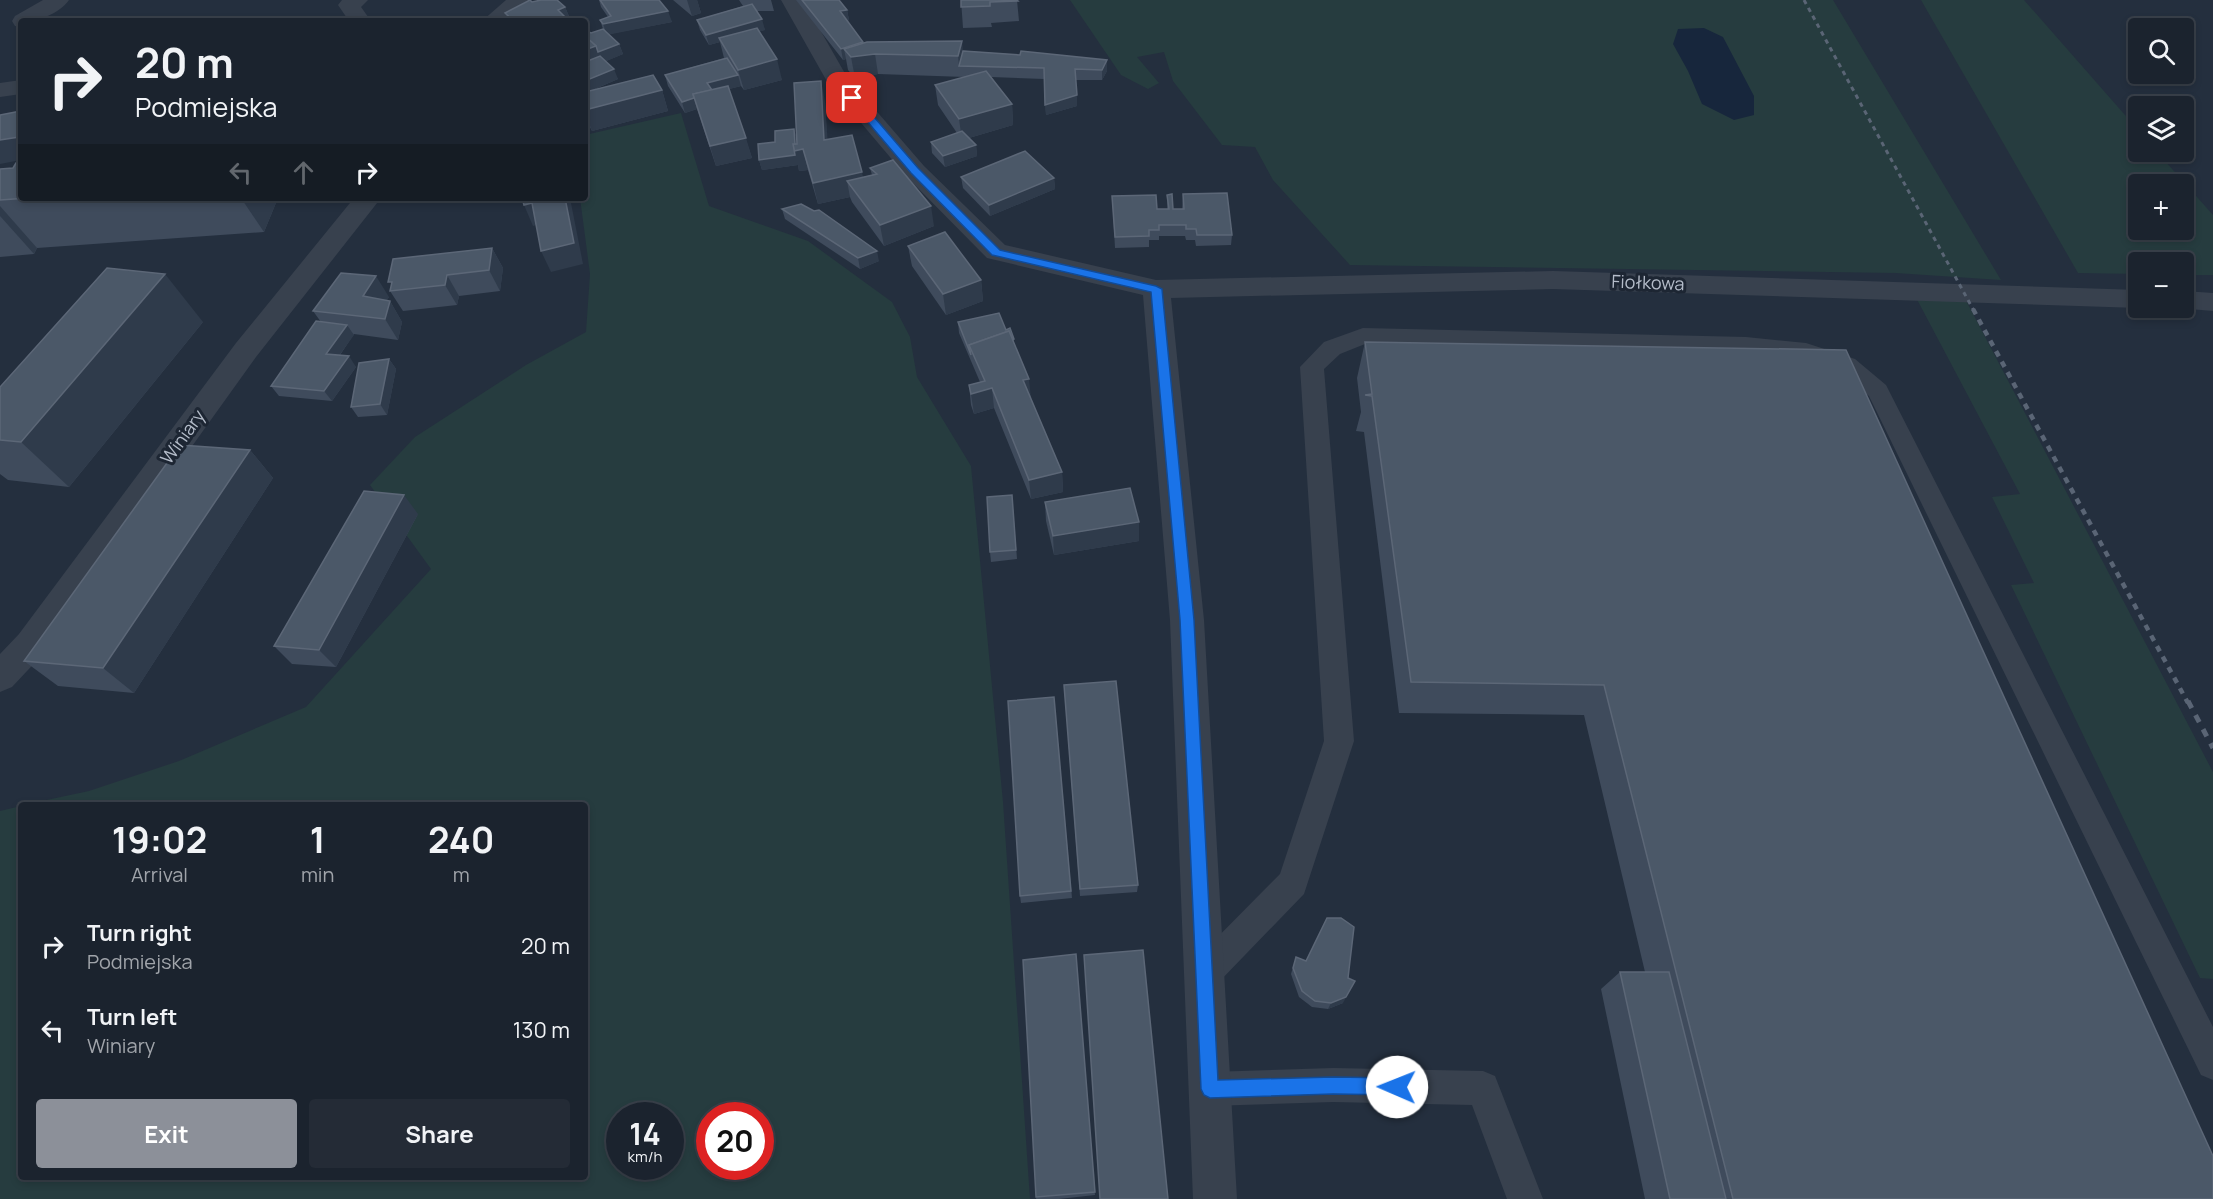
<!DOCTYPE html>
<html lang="en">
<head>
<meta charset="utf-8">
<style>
	:root { --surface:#1b232e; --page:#242b36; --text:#f1f3f6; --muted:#a0a4aa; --line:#39404a; --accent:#8c9099 }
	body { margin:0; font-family:Manrope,sans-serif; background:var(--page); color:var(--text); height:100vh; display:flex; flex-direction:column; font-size:22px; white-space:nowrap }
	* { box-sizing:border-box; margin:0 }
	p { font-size:20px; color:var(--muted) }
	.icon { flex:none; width:33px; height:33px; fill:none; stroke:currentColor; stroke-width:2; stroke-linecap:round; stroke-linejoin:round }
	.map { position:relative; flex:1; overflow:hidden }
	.side { position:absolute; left:18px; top:802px; width:570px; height:378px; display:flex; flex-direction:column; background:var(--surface); border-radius:6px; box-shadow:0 3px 9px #0003,0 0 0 2px var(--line) }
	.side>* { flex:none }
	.guide { position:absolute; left:18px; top:18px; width:570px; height:183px; border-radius:6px; box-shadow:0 3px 9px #0003,0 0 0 2px var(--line); background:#1b232e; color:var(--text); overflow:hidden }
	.tools { position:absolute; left:2128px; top:18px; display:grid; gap:12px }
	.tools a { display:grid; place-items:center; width:66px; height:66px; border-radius:6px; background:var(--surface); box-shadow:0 3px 9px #0003,0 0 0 2px var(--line); font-size:30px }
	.speed { position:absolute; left:606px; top:1102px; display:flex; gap:12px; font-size:30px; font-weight:700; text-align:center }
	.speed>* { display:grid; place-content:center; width:78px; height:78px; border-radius:50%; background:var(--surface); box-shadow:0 3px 9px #0003,0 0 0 2px var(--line); line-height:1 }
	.speed small { font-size:15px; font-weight:400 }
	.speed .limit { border:9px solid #d22; background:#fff; color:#111 }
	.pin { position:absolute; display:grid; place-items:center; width:51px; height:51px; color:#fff; margin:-26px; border-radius:12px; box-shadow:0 3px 9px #0006 }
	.me { position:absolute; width:66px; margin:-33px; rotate:271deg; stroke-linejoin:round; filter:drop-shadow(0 0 4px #0008) }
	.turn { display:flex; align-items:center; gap:21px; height:126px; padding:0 18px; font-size:27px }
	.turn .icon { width:78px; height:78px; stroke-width:2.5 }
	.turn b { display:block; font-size:42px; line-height:51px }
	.lanes { display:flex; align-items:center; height:57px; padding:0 18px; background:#0003; justify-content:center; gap:30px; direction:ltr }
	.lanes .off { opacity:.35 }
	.eta { display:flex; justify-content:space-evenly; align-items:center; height:102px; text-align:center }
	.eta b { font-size:36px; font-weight:700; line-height:42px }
	.primary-button { display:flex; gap:12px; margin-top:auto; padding:12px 18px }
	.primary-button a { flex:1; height:69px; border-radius:6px; background:var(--accent); color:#fff; font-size:24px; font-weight:700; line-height:69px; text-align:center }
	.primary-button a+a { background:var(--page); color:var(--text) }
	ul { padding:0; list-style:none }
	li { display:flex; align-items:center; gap:18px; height:84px; padding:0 18px }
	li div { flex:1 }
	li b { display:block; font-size:22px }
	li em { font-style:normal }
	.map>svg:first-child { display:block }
	.green { fill:#263c3f; fill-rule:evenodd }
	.water { fill:#17263c }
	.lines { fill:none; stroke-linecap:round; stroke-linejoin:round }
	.lane { fill:#38414e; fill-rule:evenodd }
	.street { fill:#38414e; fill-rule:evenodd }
	.rail-far2 { stroke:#5a6575; stroke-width:3; stroke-dasharray:4.5 4.5; stroke-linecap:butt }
	.rail-far1 { stroke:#5a6575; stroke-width:4.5; stroke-dasharray:6 6; stroke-linecap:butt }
	.rail { stroke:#5a6575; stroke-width:5; stroke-dasharray:8 8; stroke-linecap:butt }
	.wall { fill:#3f4b5c }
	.shaded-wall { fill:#2f3b4b }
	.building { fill:#4b5868; stroke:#5c6777; stroke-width:1.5 }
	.route { fill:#1a73e8; stroke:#114b97; stroke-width:1.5 }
	.labels { text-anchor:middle; stroke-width:6; stroke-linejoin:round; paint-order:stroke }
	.street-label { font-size:18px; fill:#b4bcc9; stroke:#1d2633 }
</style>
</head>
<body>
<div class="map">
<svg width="2213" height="1199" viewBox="0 0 2213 1199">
	<rect width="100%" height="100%" fill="#242f3e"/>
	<g class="green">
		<path d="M1070 0H1833L2001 280 1896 273 1350 265 1273 180 1255 147 1222 145 1173 81 1164 52 1137 57 1159 83 1148 89 1121 75Z"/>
		<path d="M1921 0H2024L2139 131V152H2157L2213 215V275H2184V262H2139V274L2078 273ZM2184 184V230H2139V184Z"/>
		<path d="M681 113 709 206 808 241 892 302 910 337 917 377 971 466 1003 802 1030 1199H0V811L21 806V1178H585V806L23 805 89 791 179 761 306 707 431 569 370 485 415 437 526 365 586 332 590 274 580 198H585V135ZM620 1116H670V1167H620ZM710 1116H760V1167H710Z"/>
		<path d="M1912 290 1961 291 2213 772V979L2200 978 2011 585 2034 583 1992 497 2020 494Z"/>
	</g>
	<path class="water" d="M1704 28 1723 37 1754 96V115L1734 120 1702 104 1688 71 1673 44 1678 29Z"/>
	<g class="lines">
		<g class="lane">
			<path d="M1363 328 1746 337 1806 343 1855 359 1886 385 2213 1027V1080L2201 1075 1869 396 1839 371 1804 359 1746 353 1365 344 1340 354 1324 369 1354 741 1304 894 1217 984 1205 989 1193 984 1189 973 1193 962 1280 874 1324 741 1300 367 1324 342Z"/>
			<path d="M1333 1068 1483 1071 1495 1076 1543 1199H1507L1472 1105 1333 1102 1210 1106 1198 1101 1193 1089 1198 1077 1210 1072Z"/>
		</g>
		<g class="street">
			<path d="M43 0H69C58 15 38 21 21 21V27L15 26 12 21 15 16Z"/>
			<path d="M342 0H368L361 7 371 21H349L338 5Z"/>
			<path d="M506 0H531L507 21H482Z"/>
			<path d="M781 0H803L847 77 924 166 1005 245 1156 280 1553 271 2139 290V308H2142H2139L1553 289 1171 298 1204 620 1237 1199H1193L1170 620 1143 295 987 258 906 176 829 85Z"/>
			<path d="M21 80V94L0 97V83Z"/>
			<path d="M354 198H381L256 357 43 654 12 687 0 692V654L19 634 236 343Z"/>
			<path d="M2184 291 2213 293V311L2178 308H2184Z"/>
		</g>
		<path class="rail-far2" d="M1804 0 1974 311"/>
		<path class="rail-far1" d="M1973 309 2188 703"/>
		<path class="rail" d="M2188 701 2213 748"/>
	</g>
	<g class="wall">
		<path d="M599 0H659L672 22 609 34 619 44 623 54 606 61 618 79 595 89 662 90 668 111 592 131 585 117V32L591 33 603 29 600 20 608 17 601 7Z"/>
		<path d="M673 0H697L701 13 692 16Z"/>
		<path d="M739 0H771L774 11H757L765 30 759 31 782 80 744 90 741 86 729 89 752 158 716 166 697 109 685 113 668 86 665 75 724 58 720 42 709 45 700 30 697 20 743 6Z"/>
		<path d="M796 0H839L847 10 849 20 847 21 864 43 1020 55 1107 71 1102 80H1076L1077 106 1046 115 1044 79 991 77 1012 104 1013 125 969 138 976 145 977 156 945 167 932 153 931 142 957 133 938 105 935 85 965 77 878 74 855 78 848 70 846 59 843 60Z"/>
		<path d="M961 0H1017L1019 21 991 23 992 27 963 28Z"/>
		<path d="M532 2 565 7 571 21H508L505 13Z"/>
		<path d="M825 102 827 139 863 177 872 175 870 168 934 226 884 246 852 202 850 197 818 204 808 170 799 171 798 165 762 170 759 160 794 129 797 140Z"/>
		<path d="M13 168 21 198H278L264 232 37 248 34 254 0 257V169Z"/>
		<path d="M961 177 1054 178 1055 189 990 216 963 188Z"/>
		<path d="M1183 194 1232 235 1231 245 1196 246 1195 240H1186L1185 236H1159V240H1149V247L1115 248 1112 196 1157 209H1167V195L1173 209H1182Z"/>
		<path d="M782 209 879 261 860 269 785 219Z"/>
		<path d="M908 246 981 280 983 301 946 315 912 266Z"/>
		<path d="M492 248 503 268 500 291 459 296 457 305 403 311 390 291Z"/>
		<path d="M389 297 386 301H390L402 322 398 340 354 334 340 355 356 367 332 401 279 396 271 386 321 322 313 311Z"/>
		<path d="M203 322 69 487 8 480 0 474V387Z"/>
		<path d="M958 322 1006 330 1015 345 1031 399 1062 472 1063 492 1031 499 994 408 974 414 971 405 969 385 980 382 959 333Z"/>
		<path d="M1365 342 2213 1199H1645L1601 989 1620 972H1645L1584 715 1399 713 1364 432 1356 431 1361 412 1357 378Z"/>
		<path d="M389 359 396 369 387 415 358 417 351 407Z"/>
		<path d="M250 450 273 478 134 693 58 686 24 661Z"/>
		<path d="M1012 495 1017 559 991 562 990 552Z"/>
		<path d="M1045 502 1139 541 1054 555 1046 521Z"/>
		<path d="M418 514 336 667 292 664 274 646Z"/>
		<path d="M1064 685 1138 885 1137 892 1080 896Z"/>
		<path d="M1054 697 1072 898 1021 903 1020 896Z"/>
		<path d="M1076 954 1095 1195 1059 1199H1036Z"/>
		<path d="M1296 957 1343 1003 1328 1009 1312 1007 1299 997 1291 974Z"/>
	</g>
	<g class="shaded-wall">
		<path d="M687 0H697L701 13 692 16Z"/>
		<path d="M565 7 571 21H562L558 10Z"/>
		<path d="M847 10 849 20 842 22 840 11Z"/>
		<path d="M668 11 672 22 607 35 603 24Z"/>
		<path d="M762 19 765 30 721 42 719 38 720 42 709 45 706 35Z"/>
		<path d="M962 41 964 62 959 66 958 56Z"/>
		<path d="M863 42 865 53 844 49 846 59 843 60 841 49Z"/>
		<path d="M619 44 623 54 602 63 585 74V50L596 46Z"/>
		<path d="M875 54 878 74 855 78 851 57Z"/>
		<path d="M777 59 782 80 744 90 738 70Z"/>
		<path d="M1107 60V71L1102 80V70Z"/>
		<path d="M614 69 618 79 585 93V81Z"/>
		<path d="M738 75 741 86 714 93 707 83Z"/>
		<path d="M821 81 825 102 829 161 824 140Z"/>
		<path d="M662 90 668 111 592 131 585 113V110Z"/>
		<path d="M1077 95V106L1046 115 1045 105Z"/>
		<path d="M694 98 697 109 685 113 682 102Z"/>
		<path d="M1012 104 1013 125 962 140 959 119Z"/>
		<path d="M21 128V160L0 164V140Z"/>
		<path d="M794 129 797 140 803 149 808 170 799 171 798 165 762 170 759 160 794 151Z"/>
		<path d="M746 138 752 158 716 166 710 146Z"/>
		<path d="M976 145 977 156 945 167 943 156Z"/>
		<path d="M862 172 866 193 847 181 850 197 818 204 813 183Z"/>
		<path d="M1054 178 1055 189 990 216 989 205Z"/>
		<path d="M241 198H278L264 232Z"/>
		<path d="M565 198H570L583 264 551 272 541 251Z"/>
		<path d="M532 203 541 224 533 226 524 205Z"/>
		<path d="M0 206 37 248 34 254 0 216Z"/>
		<path d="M931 206 934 226 884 246 880 225Z"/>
		<path d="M492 248 503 268 500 291 489 270Z"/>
		<path d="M877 251 879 261 860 269 858 258Z"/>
		<path d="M165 274 203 322 69 487 21 442Z"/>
		<path d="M447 275 459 296 457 305 445 285Z"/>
		<path d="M376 276 389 297 376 317 363 296Z"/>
		<path d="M981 280 983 301 946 315 943 294Z"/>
		<path d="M390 301 402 322 398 340 385 319Z"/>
		<path d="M347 325 354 335 333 364 326 354Z"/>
		<path d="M349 356 356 367 332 401 324 391Z"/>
		<path d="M389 359 396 369 387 415 380 404Z"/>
		<path d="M1029 379 1031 399 1023 380Z"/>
		<path d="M992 388 994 408 974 414 971 394Z"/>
		<path d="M250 450 273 478 134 693 103 668Z"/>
		<path d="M1062 472 1063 492 1031 499 1029 480Z"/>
		<path d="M404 495 418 514 336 667 319 650Z"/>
		<path d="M1139 522V541L1054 555 1053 536Z"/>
		<path d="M1355 981 1343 1003 1328 1009 1331 1003Z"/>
	</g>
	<g class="building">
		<path d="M530 0 532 2 541 0H557L565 7 558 10 569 21H514L505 13Z"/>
		<path d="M600 0H659L668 11 603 24 600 20 611 16Z"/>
		<path d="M802 0H839L847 10 840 11 863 42 841 49Z"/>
		<path d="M961 0H1017L1018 1 990 2V6L961 7Z"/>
		<path d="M752 4 762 19 706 35 697 20Z"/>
		<path d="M757 28 777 59 738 70 719 38Z"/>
		<path d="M603 29 619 44 598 52 596 46 585 36V32L588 31 591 33Z"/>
		<path d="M585 36 596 46 585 50Z"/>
		<path d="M962 41 958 56 875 54 851 57 844 49 867 42Z"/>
		<path d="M963 51 1020 55 1021 51 1107 60 1102 70 1075 69 1077 95 1045 105 1044 68 959 66Z"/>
		<path d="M600 56 614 69 585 81V62Z"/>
		<path d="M727 58 738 75 707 83 712 90 693 94 694 98 682 102 665 75Z"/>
		<path d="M986 71 1012 104 959 119 935 85Z"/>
		<path d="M653 75 662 90 585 110V92Z"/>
		<path d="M821 81 824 140 852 135 862 172 813 183 803 149 794 151 793 144H797L794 83Z"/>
		<path d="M728 86 746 138 710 146 693 94Z"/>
		<path d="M21 111V128L19 137 0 140V115Z"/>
		<path d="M794 129 795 144H793L795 155 759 160 758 144 775 142V131Z"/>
		<path d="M962 131 976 145 943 156 931 142Z"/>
		<path d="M1025 151 1054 178 989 205 961 177Z"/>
		<path d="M893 160 931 206 880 225 847 181 877 174 870 168Z"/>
		<path d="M21 162V198H28L0 200V169L13 168 16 163Z"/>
		<path d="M1227 193 1232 235H1197L1196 229H1186V225H1159V230H1149V236L1115 237 1112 196 1156 195 1157 209H1169L1167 195 1172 194 1173 209H1184L1183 194Z"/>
		<path d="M522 198H565L574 243 541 251 532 203 524 205Z"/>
		<path d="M801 204 814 211 819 210 877 251 858 258 782 209Z"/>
		<path d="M945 232 981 280 943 294 908 246Z"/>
		<path d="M492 248 489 270 447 275 445 285 390 291 392 282H388L393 259Z"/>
		<path d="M107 268 165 274 21 442 0 440V387Z"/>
		<path d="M341 273 376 276 363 296 390 301 385 319 313 311Z"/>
		<path d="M999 313 1006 330 1010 328 1014 339 1013 340 1009 331 969 345 971 355 958 322Z"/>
		<path d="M316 321 347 325 326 354 349 356 324 391 271 386Z"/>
		<path d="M1009 331 1029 379 1023 380 1062 472 1029 480 992 388 971 394 969 385 985 381 969 345Z"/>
		<path d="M1365 342 1846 350 2213 1156V1199H1733L1604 685 1411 682 1372 396 1365 395 1372 394Z"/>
		<path d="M389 359 380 404 351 407 359 363Z"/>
		<path d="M180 445 250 450 103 668 24 661Z"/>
		<path d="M1130 488 1139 522 1053 536 1045 502Z"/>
		<path d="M364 491 404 495 319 650 274 646Z"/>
		<path d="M1012 495 1016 550 990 552 987 497Z"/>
		<path d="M1116 681 1138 885 1080 889 1064 685Z"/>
		<path d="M1054 697 1071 891 1020 896 1008 701Z"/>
		<path d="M1327 918H1341L1354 927 1348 978 1355 981 1346 997 1331 1003 1315 1001 1302 991 1293 968 1296 957 1306 961Z"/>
		<path d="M1143 950 1168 1199H1100L1084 955Z"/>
		<path d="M1076 954 1095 1192 1036 1197 1023 960Z"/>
		<path d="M1620 972H1669L1726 1199H1670Z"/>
	</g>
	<path class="route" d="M852 95 856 96 918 168 1000 250 1156 286 1162 289 1194 620 1218 1080 1333 1077 1397 1078 1403 1080 1406 1087 1403 1093 1397 1095 1333 1094 1210 1098 1204 1095 1201 1089 1180 620 1151 292 992 255 911 173 849 100 847 98Z"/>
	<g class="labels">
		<g class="street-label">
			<text transform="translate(1648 283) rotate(2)" y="6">Fiołkowa</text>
			<text transform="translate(183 437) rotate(-54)" y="6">Winiary</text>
		</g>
	</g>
</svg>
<div class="tools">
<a><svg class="icon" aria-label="search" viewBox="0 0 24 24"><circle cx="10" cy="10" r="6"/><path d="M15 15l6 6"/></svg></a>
<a><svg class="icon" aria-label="layers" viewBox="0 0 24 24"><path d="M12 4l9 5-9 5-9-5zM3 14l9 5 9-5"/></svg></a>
<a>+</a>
<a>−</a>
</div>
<div class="speed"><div>14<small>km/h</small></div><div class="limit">20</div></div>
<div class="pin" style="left:852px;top:98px;background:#d93025"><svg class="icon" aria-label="arrive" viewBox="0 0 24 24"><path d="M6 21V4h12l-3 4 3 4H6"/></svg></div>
<svg class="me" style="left:1397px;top:1087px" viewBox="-20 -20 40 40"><circle r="19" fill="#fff"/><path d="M0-13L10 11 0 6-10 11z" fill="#1a73e8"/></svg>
<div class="guide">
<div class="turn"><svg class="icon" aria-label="right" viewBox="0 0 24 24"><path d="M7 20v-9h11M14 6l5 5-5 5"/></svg><div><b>20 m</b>Podmiejska</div></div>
<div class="lanes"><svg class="icon off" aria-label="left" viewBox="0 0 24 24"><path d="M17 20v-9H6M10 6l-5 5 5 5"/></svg><svg class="icon off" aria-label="ahead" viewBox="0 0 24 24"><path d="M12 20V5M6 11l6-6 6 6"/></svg><svg class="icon" aria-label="right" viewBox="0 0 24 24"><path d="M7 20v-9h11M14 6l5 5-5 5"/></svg></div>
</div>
<section class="side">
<div class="eta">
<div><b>19:02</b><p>Arrival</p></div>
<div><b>1</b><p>min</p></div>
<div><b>240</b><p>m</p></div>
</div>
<ul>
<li><svg class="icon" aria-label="right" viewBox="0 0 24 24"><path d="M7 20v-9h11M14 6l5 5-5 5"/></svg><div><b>Turn right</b><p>Podmiejska</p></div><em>20 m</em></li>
<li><svg class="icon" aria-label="left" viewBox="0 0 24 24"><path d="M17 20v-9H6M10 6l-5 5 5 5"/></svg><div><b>Turn left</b><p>Winiary</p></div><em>130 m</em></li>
</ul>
<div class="primary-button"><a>Exit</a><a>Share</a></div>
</section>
</div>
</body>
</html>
